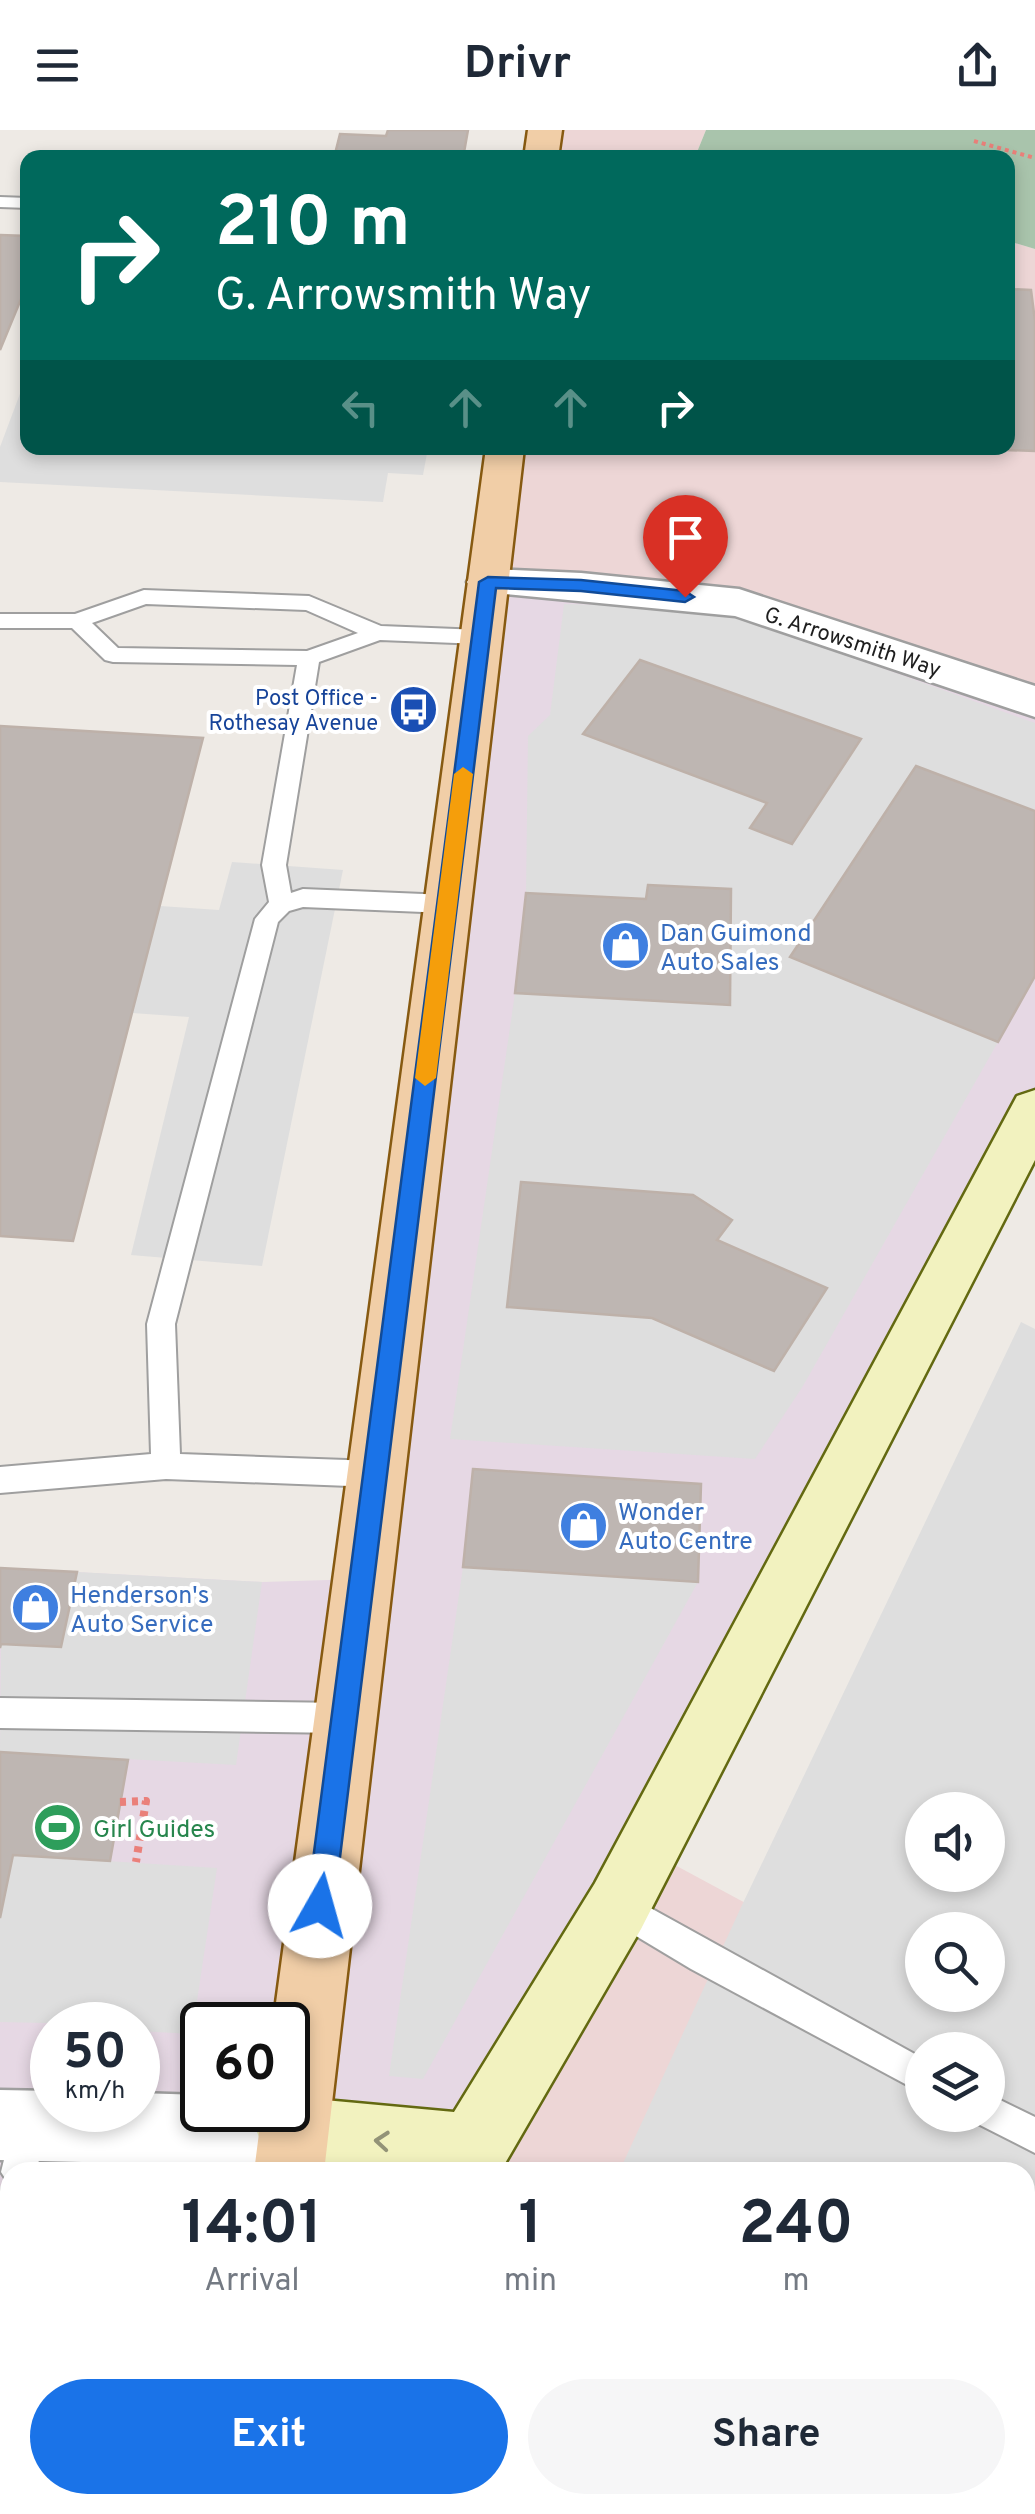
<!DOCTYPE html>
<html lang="en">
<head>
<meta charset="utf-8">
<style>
	:root { --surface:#fff; --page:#f6f6f7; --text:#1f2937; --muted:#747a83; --accent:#1a73e8 }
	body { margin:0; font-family:Overpass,sans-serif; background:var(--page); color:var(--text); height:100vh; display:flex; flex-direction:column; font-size:38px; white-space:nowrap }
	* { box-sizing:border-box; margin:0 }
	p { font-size:32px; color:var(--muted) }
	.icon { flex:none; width:55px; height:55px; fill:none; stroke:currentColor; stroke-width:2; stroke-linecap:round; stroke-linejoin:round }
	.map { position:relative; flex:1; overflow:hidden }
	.panel { position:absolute; left:0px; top:2032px; width:1035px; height:352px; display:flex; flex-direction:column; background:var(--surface); border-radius:30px 30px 0 0; box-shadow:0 5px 15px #0003 }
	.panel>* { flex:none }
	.top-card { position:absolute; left:20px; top:20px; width:995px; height:305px; border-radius:20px; box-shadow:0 5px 15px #0003; background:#00695c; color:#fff; overflow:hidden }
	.controls { position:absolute; left:905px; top:1662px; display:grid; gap:20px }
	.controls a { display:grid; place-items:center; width:100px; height:100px; border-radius:50%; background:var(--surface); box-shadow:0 5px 15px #0003; font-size:50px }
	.speed { position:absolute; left:30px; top:1872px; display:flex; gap:20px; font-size:50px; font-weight:700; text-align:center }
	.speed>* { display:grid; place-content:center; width:130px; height:130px; border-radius:50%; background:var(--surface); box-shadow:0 5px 15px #0003; line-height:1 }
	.speed small { font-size:25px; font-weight:400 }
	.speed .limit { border:5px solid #111; border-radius:15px; background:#fff; color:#111 }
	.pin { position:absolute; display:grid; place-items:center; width:85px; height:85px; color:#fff; margin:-102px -42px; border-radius:50% 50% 50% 0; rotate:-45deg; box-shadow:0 0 10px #0007 }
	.pin .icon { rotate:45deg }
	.me { position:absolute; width:110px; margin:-55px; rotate:7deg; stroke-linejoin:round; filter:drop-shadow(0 0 8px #0008) }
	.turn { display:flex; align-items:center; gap:35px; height:210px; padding:0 30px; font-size:45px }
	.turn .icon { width:130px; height:130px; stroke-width:2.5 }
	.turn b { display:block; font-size:70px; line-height:85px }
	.lanes { display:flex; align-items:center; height:95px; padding:0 30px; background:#0003; justify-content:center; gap:50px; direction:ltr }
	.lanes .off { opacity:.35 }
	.eta { display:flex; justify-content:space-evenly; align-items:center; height:170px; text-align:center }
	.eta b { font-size:60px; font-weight:700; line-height:70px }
	.button { display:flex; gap:20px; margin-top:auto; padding:20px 30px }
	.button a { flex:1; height:115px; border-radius:60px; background:var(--accent); color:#fff; font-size:40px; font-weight:700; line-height:115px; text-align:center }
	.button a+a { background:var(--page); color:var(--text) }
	header { display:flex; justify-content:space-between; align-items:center; height:130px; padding:0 30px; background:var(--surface); font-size:45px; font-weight:700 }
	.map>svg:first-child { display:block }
	.commercial { fill:#edd6d6; fill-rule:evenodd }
	.industrial { fill:#e6d8e4; fill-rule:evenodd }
	.cemetery { fill:#a9c4ac }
	.parking { fill:#dedede; fill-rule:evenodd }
	.building { fill:#beb6b2; stroke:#beb1a9; stroke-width:2.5 }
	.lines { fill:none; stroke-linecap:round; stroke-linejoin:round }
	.lane-casing { stroke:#9f9f9f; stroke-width:4 }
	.street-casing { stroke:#9f9f9f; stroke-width:5 }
	.secondary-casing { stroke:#636911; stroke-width:5 }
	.primary-casing { stroke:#875a11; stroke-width:5 }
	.path-far1 { stroke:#ea807a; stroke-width:4; stroke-dasharray:4 4; stroke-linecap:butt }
	.path { stroke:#ea807a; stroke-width:8; stroke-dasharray:6 6; stroke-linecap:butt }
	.lane { fill:#fff; fill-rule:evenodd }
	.street { fill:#fff; fill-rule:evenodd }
	.secondary { fill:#f2f2bf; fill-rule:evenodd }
	.primary { fill:#f1cea7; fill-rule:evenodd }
	.oneway { stroke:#939377 }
	.route { fill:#1a73e8; stroke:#114b97; stroke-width:2.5 }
	.slow { fill:#f59e0b }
	.labels { text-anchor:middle; stroke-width:8; stroke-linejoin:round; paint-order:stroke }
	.far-street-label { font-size:22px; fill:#1e1e1e; stroke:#fff }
	.far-transit-label { font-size:22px; fill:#164399; stroke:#fff; text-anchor:end }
	.shop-label { font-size:25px; fill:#366cbe; stroke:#fff; text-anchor:start }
	.leisure-label { font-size:25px; fill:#27864d; stroke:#fff; text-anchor:start }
</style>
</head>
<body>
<header><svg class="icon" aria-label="menu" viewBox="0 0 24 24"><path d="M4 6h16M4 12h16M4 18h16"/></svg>Drivr<svg class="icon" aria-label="share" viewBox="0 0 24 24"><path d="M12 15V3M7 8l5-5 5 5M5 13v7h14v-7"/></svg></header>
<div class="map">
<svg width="1035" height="2384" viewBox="0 0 1035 2384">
	<rect width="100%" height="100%" fill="#eeeae5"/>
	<g class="commercial">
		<path d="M545 0H706L695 27 541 28Z"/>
		<path d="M1008 111 1035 119V572L488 452 505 318H1008Z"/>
		<path d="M647 1720 1035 1929V2384H361L364 2375H1025V2042H465ZM922 1920H988V1985H922Z"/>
	</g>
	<path class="industrial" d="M488 452 658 463 1035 572V980L472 2019 292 2003 283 2042H10V2375H209L207 2384H0V1438L262 1452 362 1449ZM52 1895H138V1980H52ZM202 1895H288V1980H202Z"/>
	<path class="cemetery" d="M706 0H1035V119L1008 111V28L695 27Z"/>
	<g class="parking">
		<path d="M27 245 28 318H428L423 345 388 343 383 372 0 352V317Z"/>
		<path d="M564 474 715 478 1035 593V681L916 637 790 826 998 912 803 1256 755 1329 450 1309 515 863 730 874 731 759 648 755 646 769 526 763 528 606 550 585ZM641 530 860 609 792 714 751 698 767 673 584 605ZM521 1052 693 1065 732 1090 717 1110 826 1158 774 1241 652 1188Z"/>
		<path d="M232 732 343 740 262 1136 131 1125 189 887 132 883 160 776 219 780Z"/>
		<path d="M1021 1192 1035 1199V2384H560L562 2375H1025V2042H619L743 1773ZM922 1680H988V1745H922ZM922 1800H988V1865H922ZM922 1920H988V1985H922Z"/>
		<path d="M463 1437 698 1452 423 1949 389 1946Z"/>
		<path d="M77 1442 262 1452 236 1635 0 1622 1 1514 61 1517Z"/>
		<path d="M13 1725 217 1738 192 1904 138 1901V1895L0 1892V1788Z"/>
		<path d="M0 2056 10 2057V2375H112L111 2384H0Z"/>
	</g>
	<g class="building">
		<path d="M388 0H468L463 28H334L340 4 386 6Z"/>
		<path d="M0 105 28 106V152L0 220Z"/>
		<path d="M1008 159 1031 160 1035 191V321L948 318H1008Z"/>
		<path d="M640 530 861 609 792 714 750 698 767 673 583 604Z"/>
		<path d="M0 596 203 608 73 1111 0 1106Z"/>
		<path d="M916 636 1035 681V846L998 912 790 827Z"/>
		<path d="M648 755 731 759 730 875 515 863 526 763 646 769Z"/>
		<path d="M521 1052 693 1065 732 1090 717 1110 827 1158 774 1241 652 1188 507 1177Z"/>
		<path d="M473 1339 701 1354 698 1452 463 1437Z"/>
		<path d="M0 1438 77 1442 61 1517 1 1514 0 1518Z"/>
		<path d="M0 1622 128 1630 110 1731 13 1725 0 1788Z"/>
	</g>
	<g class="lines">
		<defs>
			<g id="lane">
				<path d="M0 67 28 68V78L0 77Z"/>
				<path d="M144 460 309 466 381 496 481 500 492 507 481 514 380 510 319 532 286 735 291 763 303 759 447 765 459 774 447 783 303 777 289 781 278 792 175 1194 180 1324 375 1331 385 1335 389 1344 385 1353 375 1357 166 1349 0 1363V1337L151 1324 147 1194 255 789 269 772 262 735 297 535 113 532 105 530 72 498H0V484H75ZM146 474 306 480 358 503 307 521 118 518 92 493Z"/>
				<path d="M0 1568 344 1573 355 1577 360 1588 355 1599 344 1603 0 1598Z"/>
				<path d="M618 1760 922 1928V1963L691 1839 606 1788 602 1776 606 1764Z"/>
				<path d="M988 1964 1035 1987V2023L976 1993 972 1985H988Z"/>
				<path d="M27 1980 39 1985 44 1997 37 2042H10V2056L1 2042 15 1985Z"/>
				<path d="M10 2086V2185L0 2189V2090Z"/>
				<path d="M1035 2331V2384H1008L1010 2375H1025V2335Z"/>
			</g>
			<g id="street">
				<path d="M488 439 581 443 739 459 1035 556V587L735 486 473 461 467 452 473 443Z"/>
				<path d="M0 1960 52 1961V1980H138V1963L202 1965V1980H288V1967L317 1977 327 2002 317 2027 292 2037 0 2030Z"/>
			</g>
			<g id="secondary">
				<path d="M1035 960V1030L641 1799 500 2042C426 2042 337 2055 267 2027L257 2002 266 1980H288V1969L292 1967 454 1982 595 1753 1017 966Z"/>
				<path d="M326 2375H402L399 2384H323Z"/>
			</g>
			<g id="primary">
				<path d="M528 0H562L558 28H524Z"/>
				<path d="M486 318H524L324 2042H254L262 1980H288V1895H273Z"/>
				<path d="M171 2375H307L306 2384H169Z"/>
			</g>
		</defs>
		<use href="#lane" class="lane-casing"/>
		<use href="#street" class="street-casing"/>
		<use href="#secondary" class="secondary-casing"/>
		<use href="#primary" class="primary-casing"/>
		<path class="path-far1" d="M974 11 1035 28"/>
		<path class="path" d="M120 1672 146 1671 136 1732"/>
		<use href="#lane" class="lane"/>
		<use href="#street" class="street"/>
		<use href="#secondary" class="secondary"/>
		<use href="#primary" class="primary"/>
	</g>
	<defs><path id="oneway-chevron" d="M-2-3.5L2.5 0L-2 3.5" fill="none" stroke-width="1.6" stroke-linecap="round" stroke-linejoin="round" transform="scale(2.5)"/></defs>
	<use class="oneway" href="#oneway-chevron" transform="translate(382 2011) rotate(-175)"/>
	<path class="route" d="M488 447 581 450 685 461 694 467 685 472 581 461 496 458 334 1776 330 1786 320 1790 311 1786 307 1776 479 452Z"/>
	<path class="slow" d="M463 637 473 644 436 948 425 956 415 948 454 644Z"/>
	<defs>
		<symbol id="bus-disc" viewBox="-11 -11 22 22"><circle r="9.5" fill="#1a4fb4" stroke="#fff"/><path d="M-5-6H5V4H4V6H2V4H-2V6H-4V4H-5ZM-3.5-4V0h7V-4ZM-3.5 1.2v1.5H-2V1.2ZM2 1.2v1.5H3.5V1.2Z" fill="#fff"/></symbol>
		<symbol id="shop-disc" viewBox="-11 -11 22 22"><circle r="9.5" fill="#3f7fe0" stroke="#fff"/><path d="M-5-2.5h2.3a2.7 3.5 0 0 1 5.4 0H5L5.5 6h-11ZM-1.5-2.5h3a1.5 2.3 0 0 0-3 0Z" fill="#fff"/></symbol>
		<symbol id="stadium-disc" viewBox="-11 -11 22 22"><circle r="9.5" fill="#2e9e5b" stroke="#fff"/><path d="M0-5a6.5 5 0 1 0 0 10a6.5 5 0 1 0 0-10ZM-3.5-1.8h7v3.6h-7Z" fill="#fff"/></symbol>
	</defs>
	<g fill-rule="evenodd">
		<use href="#bus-disc" x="386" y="552" width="55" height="55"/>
		<use href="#shop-disc" x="598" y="788" width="55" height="55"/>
		<use href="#shop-disc" x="556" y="1368" width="55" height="55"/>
		<use href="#shop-disc" x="8" y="1450" width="55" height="55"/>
		<use href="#stadium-disc" x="30" y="1670" width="55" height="55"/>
	</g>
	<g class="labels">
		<g class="far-street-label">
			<text transform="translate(853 511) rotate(18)" y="8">G. Arrowsmith Way</text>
		</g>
		<g class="far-transit-label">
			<text x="378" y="575">Post Office -<tspan x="378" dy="25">Rothesay Avenue</tspan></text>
		</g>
		<g class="shop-label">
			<text x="660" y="811">Dan Guimond<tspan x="660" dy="29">Auto Sales</tspan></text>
			<text x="618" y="1390">Wonder<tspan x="618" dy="29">Auto Centre</tspan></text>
			<text x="70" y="1473">Henderson's<tspan x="70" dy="29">Auto Service</tspan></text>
		</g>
		<g class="leisure-label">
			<text x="93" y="1707">Girl Guides</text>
		</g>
	</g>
</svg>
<div class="controls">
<a><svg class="icon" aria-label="sound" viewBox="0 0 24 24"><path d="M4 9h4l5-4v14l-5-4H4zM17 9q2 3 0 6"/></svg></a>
<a><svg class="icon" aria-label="search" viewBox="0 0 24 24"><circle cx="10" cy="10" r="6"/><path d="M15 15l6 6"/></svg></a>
<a><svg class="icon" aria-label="layers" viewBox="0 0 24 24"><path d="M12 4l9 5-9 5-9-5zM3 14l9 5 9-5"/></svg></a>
</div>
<div class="speed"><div>50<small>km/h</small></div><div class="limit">60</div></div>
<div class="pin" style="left:685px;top:467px;background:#d93025"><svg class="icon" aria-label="arrive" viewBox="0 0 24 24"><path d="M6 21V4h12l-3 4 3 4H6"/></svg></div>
<svg class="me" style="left:320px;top:1776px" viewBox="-20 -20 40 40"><circle r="19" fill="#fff"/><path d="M0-13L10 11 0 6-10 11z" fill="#1a73e8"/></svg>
<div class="top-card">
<div class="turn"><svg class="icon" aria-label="right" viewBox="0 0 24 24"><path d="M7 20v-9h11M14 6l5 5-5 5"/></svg><div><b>210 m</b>G. Arrowsmith Way</div></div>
<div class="lanes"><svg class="icon off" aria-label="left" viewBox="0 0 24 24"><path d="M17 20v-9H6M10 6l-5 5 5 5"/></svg><svg class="icon off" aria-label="ahead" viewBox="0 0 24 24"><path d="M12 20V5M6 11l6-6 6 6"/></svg><svg class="icon off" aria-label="ahead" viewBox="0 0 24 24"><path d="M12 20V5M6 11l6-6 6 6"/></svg><svg class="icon" aria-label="right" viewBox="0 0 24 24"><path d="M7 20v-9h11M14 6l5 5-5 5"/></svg></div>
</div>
<section class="panel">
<div class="eta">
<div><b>14:01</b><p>Arrival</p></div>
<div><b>1</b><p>min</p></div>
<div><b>240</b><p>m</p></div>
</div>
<div class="button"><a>Exit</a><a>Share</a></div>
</section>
</div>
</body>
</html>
